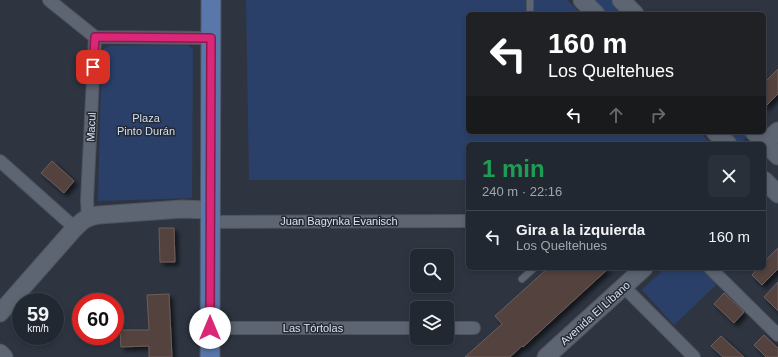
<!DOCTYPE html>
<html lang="es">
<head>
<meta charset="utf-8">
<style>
	:root { --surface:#222831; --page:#2a3039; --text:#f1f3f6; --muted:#a2a6ab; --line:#3f444d }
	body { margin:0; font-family:Helvetica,sans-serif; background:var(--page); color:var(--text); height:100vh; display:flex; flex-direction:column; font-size:15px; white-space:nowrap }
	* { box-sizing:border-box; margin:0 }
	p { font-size:13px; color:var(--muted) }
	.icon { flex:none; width:22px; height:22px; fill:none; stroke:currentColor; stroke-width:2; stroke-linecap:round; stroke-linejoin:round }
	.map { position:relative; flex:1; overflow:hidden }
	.details { position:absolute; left:466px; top:142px; width:300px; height:128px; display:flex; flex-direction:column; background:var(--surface); border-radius:6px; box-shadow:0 2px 6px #0003,0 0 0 1px var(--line) }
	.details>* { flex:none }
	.hud { position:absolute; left:466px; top:12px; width:300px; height:122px; border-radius:6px; box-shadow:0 2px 6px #0003,0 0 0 1px var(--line); background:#202124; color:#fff; overflow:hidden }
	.controls { position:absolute; left:410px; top:249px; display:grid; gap:8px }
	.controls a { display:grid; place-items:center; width:44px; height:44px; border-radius:6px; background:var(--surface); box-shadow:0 2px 6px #0003,0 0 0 1px var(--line); font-size:20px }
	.speed { position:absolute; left:12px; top:293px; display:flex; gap:8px; font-size:20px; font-weight:700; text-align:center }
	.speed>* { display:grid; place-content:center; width:52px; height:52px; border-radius:50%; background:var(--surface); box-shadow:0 2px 6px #0003,0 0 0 1px var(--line); line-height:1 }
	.speed small { font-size:10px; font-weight:400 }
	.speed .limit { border:6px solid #d22; background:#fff; color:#111 }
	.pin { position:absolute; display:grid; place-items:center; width:34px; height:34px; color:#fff; margin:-17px; border-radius:8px; box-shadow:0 2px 6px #0006 }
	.me { position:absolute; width:44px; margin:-22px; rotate:0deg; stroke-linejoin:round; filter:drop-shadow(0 0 3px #0008) }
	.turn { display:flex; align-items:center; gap:14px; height:84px; padding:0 16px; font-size:18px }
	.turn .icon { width:52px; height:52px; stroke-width:2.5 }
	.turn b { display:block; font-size:28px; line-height:34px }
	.lanes { display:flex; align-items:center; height:38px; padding:0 16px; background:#0003; justify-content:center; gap:20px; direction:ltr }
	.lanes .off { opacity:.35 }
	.round { display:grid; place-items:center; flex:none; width:42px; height:42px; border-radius:6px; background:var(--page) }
	.overview { display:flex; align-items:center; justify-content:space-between; height:68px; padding:0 16px }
	h1 { font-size:24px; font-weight:800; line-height:30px; color:#1e9e55 }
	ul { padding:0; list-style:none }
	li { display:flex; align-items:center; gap:12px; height:52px; padding:0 16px; border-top:1px solid var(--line) }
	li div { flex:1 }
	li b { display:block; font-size:15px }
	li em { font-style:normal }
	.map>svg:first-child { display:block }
	.green { fill:#2a4069 }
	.building { fill:#52423e; stroke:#6f5e5a; filter:url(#shadow) }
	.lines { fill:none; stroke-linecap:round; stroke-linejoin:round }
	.lane-casing { stroke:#4e535e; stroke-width:8 }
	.street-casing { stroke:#4e535e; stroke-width:14 }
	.secondary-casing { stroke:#4e535e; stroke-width:19 }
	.primary-casing { stroke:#4e535e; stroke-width:21 }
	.lane { stroke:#5d6572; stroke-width:6 }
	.street { stroke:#5d6572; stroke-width:12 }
	.secondary { stroke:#5d6572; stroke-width:17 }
	.primary { stroke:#5a77ac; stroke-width:19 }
	.route-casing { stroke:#8e194d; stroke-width:10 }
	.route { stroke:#db2777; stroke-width:7 }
	.labels { text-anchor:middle; stroke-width:3; stroke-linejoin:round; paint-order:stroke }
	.park-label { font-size:11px; fill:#d4dff1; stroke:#242b36 }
	.street-label { font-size:11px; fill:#dee2ea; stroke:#242b36 }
</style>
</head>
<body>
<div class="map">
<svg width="778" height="357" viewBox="0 0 778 357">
	<defs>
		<filter id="shadow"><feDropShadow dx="3.5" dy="3.5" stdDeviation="2" flood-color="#0009"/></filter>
	</defs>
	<rect width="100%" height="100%" fill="#2e3541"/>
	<g class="green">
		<path d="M246 0H567L581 14H468V132H700L707 140 703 144H468V180H249Z"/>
		<path d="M590 0H612L627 14H604Z"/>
		<path d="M188 45 193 49 192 198 98 201 102 50 109 46Z"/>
		<path d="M723 132H745C746 135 746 139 743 141 736 147 728 137 723 132Z"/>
		<path d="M665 268H705L719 282 674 325 642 290Z"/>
	</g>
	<g class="building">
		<path d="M778 69V94L764 108V83Z"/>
		<path d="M52 161 74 181 64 193 41 173Z"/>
		<path d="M159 228H174L175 262H160Z"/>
		<path d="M778 248V269L762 285 752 275 758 268H764V262Z"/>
		<path d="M548 268H609L523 347 522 346 510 357H465L502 324 495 316Z"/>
		<path d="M778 282V311L764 297Z"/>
		<path d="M724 293 744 312 734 323 714 304Z"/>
		<path d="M169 294 172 357H149V346L121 347 120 330H149L147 295Z"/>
		<path d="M764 335 778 348V357H766L754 345Z"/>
		<path d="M721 336 744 357H723L711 346Z"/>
	</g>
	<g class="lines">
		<defs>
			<g id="lane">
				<path d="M530 14V0"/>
				<path d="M522 279 534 268"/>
			</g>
			<g id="street">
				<path d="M49 0 95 37 211 38"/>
				<path d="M0 161 75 228"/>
				<path d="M88 217 87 200 95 37"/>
				<path d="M210 222 468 221"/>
				<path d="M710 268 778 335"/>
				<path d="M624 287 694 357"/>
				<path d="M210 328H417"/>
				<path d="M447 328H474"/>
			</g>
			<g id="secondary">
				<path d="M582 0 596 14"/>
				<path d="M621 0 635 14"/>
				<path d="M715 132 728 144"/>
				<path d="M754 132 778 156"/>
				<path d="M763 144 778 131"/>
				<path d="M764 180 778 194"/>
				<path d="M0 313 74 229C83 220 86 217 99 215L182 209 210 210"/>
				<path d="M0 353 4 357"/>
				<path d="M546 357 644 268"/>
			</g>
			<path id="primary" d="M210 357 211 0"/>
		</defs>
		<use href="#lane" class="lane-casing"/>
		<use href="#street" class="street-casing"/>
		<use href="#secondary" class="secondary-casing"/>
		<use href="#primary" class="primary-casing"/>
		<use href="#lane" class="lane"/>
		<use href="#street" class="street"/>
		<use href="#secondary" class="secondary"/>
		<use href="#primary" class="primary"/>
	</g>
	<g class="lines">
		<defs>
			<path id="route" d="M93 67 95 37 211 38 210 328"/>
		</defs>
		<use href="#route" class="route-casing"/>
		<use href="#route" class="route"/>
	</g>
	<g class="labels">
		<g class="park-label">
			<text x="146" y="122">Plaza<tspan x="146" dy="13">Pinto Durán</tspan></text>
		</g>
		<g class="street-label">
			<text transform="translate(91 127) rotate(-87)" y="4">Macul</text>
			<text x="339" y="225">Juan Bagynka Evanisch</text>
			<text transform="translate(595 313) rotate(-42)" y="4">Avenida El Líbano</text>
			<text x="313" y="332">Las Tórtolas</text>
		</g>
	</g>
</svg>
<div class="controls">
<a><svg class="icon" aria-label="search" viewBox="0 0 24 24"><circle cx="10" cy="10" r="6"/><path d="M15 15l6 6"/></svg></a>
<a><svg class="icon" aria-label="layers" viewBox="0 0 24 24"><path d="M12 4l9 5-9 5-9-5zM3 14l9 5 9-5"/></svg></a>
</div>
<div class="speed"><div>59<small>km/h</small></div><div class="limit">60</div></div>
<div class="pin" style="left:93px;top:67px;background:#d93025"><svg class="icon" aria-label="arrive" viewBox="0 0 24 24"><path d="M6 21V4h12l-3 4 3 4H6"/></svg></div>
<svg class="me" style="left:210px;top:328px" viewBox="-20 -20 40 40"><circle r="19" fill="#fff"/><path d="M0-13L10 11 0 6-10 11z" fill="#db2777"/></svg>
<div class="hud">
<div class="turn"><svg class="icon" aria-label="left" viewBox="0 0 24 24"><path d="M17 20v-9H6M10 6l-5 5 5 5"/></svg><div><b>160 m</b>Los Queltehues</div></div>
<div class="lanes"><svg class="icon" aria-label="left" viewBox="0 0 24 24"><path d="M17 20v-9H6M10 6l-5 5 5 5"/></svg><svg class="icon off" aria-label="ahead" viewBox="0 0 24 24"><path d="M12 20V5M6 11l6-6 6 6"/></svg><svg class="icon off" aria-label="right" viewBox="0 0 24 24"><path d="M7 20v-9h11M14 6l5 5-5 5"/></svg></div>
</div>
<section class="details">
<div class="overview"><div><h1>1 min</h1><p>240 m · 22:16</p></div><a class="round"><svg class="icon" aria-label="close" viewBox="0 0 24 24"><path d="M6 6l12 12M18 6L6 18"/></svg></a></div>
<ul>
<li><svg class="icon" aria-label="left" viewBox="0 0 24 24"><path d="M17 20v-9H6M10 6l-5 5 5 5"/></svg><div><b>Gira a la izquierda</b><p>Los Queltehues</p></div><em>160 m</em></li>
</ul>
</section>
</div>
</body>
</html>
